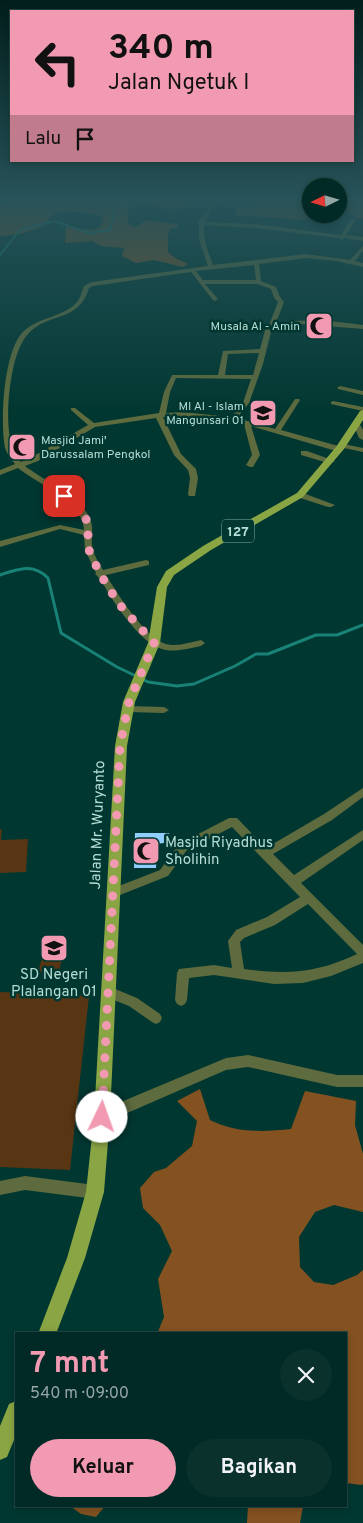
<!DOCTYPE html>
<html lang="id">
<head>
<meta charset="utf-8">
<style>
	:root { --surface:#012925; --page:#0b312d; --text:#f1f3f6; --muted:#96a6a7; --line:#234542; --accent:#f19ab1 }
	body { margin:0; font-family:Overpass,sans-serif; background:var(--page); color:var(--text); height:100vh; display:flex; flex-direction:column; font-size:19px; white-space:nowrap }
	* { box-sizing:border-box; margin:0 }
	p { font-size:16px; color:var(--muted) }
	.icon { flex:none; width:28px; height:28px; fill:none; stroke:currentColor; stroke-width:2; stroke-linecap:round; stroke-linejoin:round }
	.map { position:relative; flex:1; overflow:hidden }
	.details { position:absolute; left:15px; top:1332px; width:332px; height:175px; display:flex; flex-direction:column; background:var(--surface); border-radius:0px; box-shadow:0 2px 8px #0003,0 0 0 1px var(--line) }
	.details>* { flex:none }
	.banner { position:absolute; left:10px; top:10px; width:344px; height:152px; border-radius:0px; box-shadow:0 2px 8px #0003,0 0 0 1px var(--line); background:#f19ab1; color:#111; overflow:hidden }
	.needle { width:32px; rotate:265deg }
	.tools { position:absolute; left:302px; top:178px; display:grid; gap:10px }
	.tools a { display:grid; place-items:center; width:45px; height:45px; border-radius:50%; background:var(--surface); box-shadow:0 2px 8px #0003,0 0 0 1px var(--line); font-size:25px }
	.pin { position:absolute; display:grid; place-items:center; width:42px; height:42px; color:#fff; margin:-21px; border-radius:10px; box-shadow:0 2px 8px #0006 }
	.me { position:absolute; width:55px; margin:-28px; rotate:3deg; stroke-linejoin:round; filter:drop-shadow(0 0 4px #0008) }
	.turn { display:flex; align-items:center; gap:18px; height:105px; padding:0 15px; font-size:22px }
	.turn .icon { width:65px; height:65px; stroke-width:2.5 }
	.turn b { display:block; font-size:35px; line-height:42px }
	.then { display:flex; align-items:center; height:48px; padding:0 15px; background:#0003; gap:10px; font-size:19px }
	.round { display:grid; place-items:center; flex:none; width:52px; height:52px; border-radius:26px; background:var(--page) }
	.head { display:flex; align-items:center; justify-content:space-between; height:85px; padding:0 15px }
	h1 { font-size:30px; font-weight:700; line-height:38px; color:var(--accent) }
	.button { display:flex; gap:10px; margin-top:auto; padding:10px 15px }
	.button a { flex:1; height:58px; border-radius:30px; background:var(--accent); color:#111; font-size:20px; font-weight:700; line-height:58px; text-align:center }
	.button a+a { background:var(--page); color:var(--text) }
	.map>svg:first-child { display:block }
	.green { fill:#593613 }
	.forest { fill:#835220 }
	.lines { fill:none; stroke-linecap:round; stroke-linejoin:round }
	.stream-far1 { stroke:#188276; stroke-width:2 }
	.stream { stroke:#188276; stroke-width:3 }
	.building { fill:#91cdfd }
	.minor { fill:#5d6b3e; fill-rule:evenodd }
	.primary { fill:#8aa543; fill-rule:evenodd }
	.route { stroke:#f19ab1; stroke-width:9; stroke-dasharray:0 16.2 }
	.labels { text-anchor:middle; stroke-width:5; stroke-linejoin:round; paint-order:stroke }
	.far-poi-label { font-size:12px; fill:#b4ddd5; stroke:#013731; text-anchor:end }
	.shield { fill:#013731; stroke:#7eaba4; stroke-width:1 }
	.shield-label { font-size:14px; font-weight:bold; fill:#b4ddd5 }
	.street-label { font-size:15px; fill:#b4ddd5; stroke:#013731 }
	.poi-label { font-size:15px; fill:#b4ddd5; stroke:#013731; text-anchor:start }
</style>
</head>
<body>
<div class="map">
<svg width="363" height="1523" viewBox="0 0 363 1523">
	<rect width="100%" height="100%" fill="#013731"/>
	<g class="green">
		<path d="M2 829 1 840 28 839 26 872 0 873V830Z"/>
		<path d="M47 941 66 944 58 975 38 972Z"/>
		<path d="M0 992 89 996 70 1170 0 1167Z"/>
	</g>
	<g class="forest">
		<path d="M13 200H183L182 201 192 204C181 210 163 211 153 204L129 207 128 224 136 227 146 220 177 224 178 227 170 229 168 235V252L175 258 188 264 183 267 154 260 136 263 122 256 124 248 101 246 92 241 65 243 66 227 90 230 100 228 103 218C95 213 65 209 56 213 50 216 48 220 45 226L20 234 0 236V202Z"/>
		<path d="M256 200H311V211L306 220 235 215 236 208 252 209Z"/>
		<path d="M339 200H363V219L356 218 348 210 339 209Z"/>
		<path d="M200 1089 210 1120C235 1133 264 1132 291 1129L305 1091 356 1101 355 1125 363 1154V1212L334 1205 315 1212 299 1237 300 1267 314 1282 333 1285 357 1275 363 1270V1484L361 1485 346 1483V1334H157L164 1317 158 1279 172 1251 160 1225 143 1208 140 1188 154 1172 166 1168 192 1146 197 1121 177 1101Z"/>
		<path d="M70 1506H105L96 1517 81 1514Z"/>
		<path d="M248 1506H303L300 1523H247Z"/>
	</g>
	<g class="lines">
		<path class="stream-far1" d="M0 255 20 230 54 221 89 233 110 230 116 207 155 200"/>
		<g class="stream">
			<path d="M0 575C18 569 33 563 48 578L61 633 117 667 136 676"/>
			<path d="M142 679 148 682 177 686 194 684 235 666 256 654H268L316 635H337L363 625"/>
		</g>
	</g>
	<g class="building">
		<path d="M20 440 34 443 25 453 16 450 14 446Z"/>
		<path d="M135 833H169L170 842 157 844 156 868H134Z"/>
	</g>
	<g class="lines">
		<g class="minor">
			<path d="M215 200H220L211 210 205 222 255 224 341 235 350 220 352 219 355 221 346 235 363 237V241L344 238 342 240 339 238 255 228 204 225C203 239 208 252 213 265L306 254 350 260 363 246V251L355 261 363 263V267L337 261 306 258 259 264 261 281 276 287 280 297 284 302 276 323C304 318 334 321 363 325V329L301 324 272 328 263 364 249 403 237 418 275 429 295 399H299L300 400 281 430 342 447V451H336L251 426 260 455 253 467H250L246 465 252 455 244 424C218 417 189 416 163 417L181 454 196 469 198 478 195 496H189L188 494 190 478 188 470 174 455 156 418 95 427 38 461 25 466C42 479 83 499 90 519 94 528 91 536 92 546 93 554 99 563 103 570L146 560 149 561V565L106 575C117 593 146 639 166 644 177 647 191 642 201 640L205 643 201 646C190 648 177 652 166 650 144 647 122 613 110 596 106 589 101 579 95 574L96 573 85 550 84 535 60 529 0 547V541L60 525 84 530C83 502 38 484 18 468L0 475V470L15 464C11 459 7 454 5 448 0 422 3 348 25 330 40 317 63 317 76 303 81 298 81 292 84 286L92 282 208 266 199 239V224L197 223ZM254 265 256 280H203L196 271ZM191 272 213 300 215 301 218 299 205 284H257L271 289 274 298 278 302 269 325 266 327 260 349 223 351 218 375H172L164 392 159 413 94 423 75 408H71V410L88 425 32 457 21 462C15 455 12 447 10 438 5 414 10 353 28 334 47 312 79 323 89 288L93 286ZM259 353 253 375H225L228 354ZM176 378 251 379 243 403 231 417 182 412 166 413 170 392Z"/>
			<path d="M340 386 363 391V395L338 389 337 388Z"/>
			<path d="M333 401 363 407V411L331 404V402Z"/>
			<path d="M357 422 359 423 363 430V440L359 438 353 424Z"/>
			<path d="M339 443 363 448V452L339 447Z"/>
			<path d="M301 451H307L335 461 331 463H328L301 455Z"/>
			<path d="M297 493H303L335 505 331 507H328L297 497Z"/>
			<path d="M127 706 164 707 169 710 164 713 127 712 122 709Z"/>
			<path d="M363 788V797L332 820 273 854 294 875 363 830V840L301 883 363 945V963L331 976 303 983 274 984 214 975 189 978 187 1000 185 1004 181 1006 177 1004 175 1000 177 973 179 969 214 965 232 968 228 941 236 930 267 917 300 897 232 827 187 850 168 876 115 897 111 895 109 892 111 889 160 870 179 844 229 818H237L266 848 324 814ZM308 904 357 954C317 973 287 975 244 969L240 942 244 938 275 925Z"/>
			<path d="M108 986 137 998 160 1014 162 1018 160 1022 156 1024 152 1022 129 1006 104 996 102 992 104 988Z"/>
			<path d="M248 1055 337 1075H363V1087H337L248 1067 226 1070 102 1124 97 1122 95 1117 97 1112 226 1058Z"/>
			<path d="M25 1176 95 1185 100 1187 102 1192 100 1197 95 1199 25 1190 0 1195V1181Z"/>
		</g>
		<g class="primary">
			<path d="M363 410V420L344 449 303 497 211 550 174 575 167 587 160 643 135 702 127 746 110 1117 104 1192 85 1258 56 1334H38L67 1258 86 1192 94 1117 115 746 123 702 148 643 157 587 166 571 203 546 297 493 336 447 360 411Z"/>
			<path d="M16 1401V1435L7 1457 0 1460V1426L9 1404Z"/>
		</g>
	</g>
	<linearGradient id="sky" x2="0" y2="1"><stop stop-color="#011e1b"/><stop offset="0.48" stop-color="#27535a"/><stop offset="1" stop-color="#27535a" stop-opacity="0"/></linearGradient>
	<rect width="363" height="413" fill="url(#sky)"/>
	<g class="lines">
		<path class="route" d="M64 496 79 509 88 522V548L100 574 119 604 154 643 129 702 120 746 102 1117"/>
	</g>
	<defs>
		<symbol id="mosque-square" viewBox="-11 -11 22 22"><rect x="-9" y="-9" width="18" height="18" rx="4" fill="#f19ab1" stroke="#013731"/><path d="M3.5-4.9A6 6 0 1 0 3.5 4.9A5 5 0 1 1 3.5-4.9Z" fill="#111"/></symbol>
		<symbol id="school-square" viewBox="-11 -11 22 22"><rect x="-9" y="-9" width="18" height="18" rx="4" fill="#f19ab1" stroke="#013731"/><path d="M0-5L7-2L0 1L-7-2ZM-4 1L0 2.5L4 1V4Q0 6-4 4Z" fill="#111"/></symbol>
	</defs>
	<g fill-rule="evenodd">
		<use href="#mosque-square" x="303" y="310" width="32" height="32"/>
		<use href="#school-square" x="247" y="397" width="32" height="32"/>
		<use href="#mosque-square" x="6" y="431" width="32" height="32"/>
		<use href="#mosque-square" x="130" y="835" width="32" height="32"/>
		<use href="#school-square" x="38" y="932" width="32" height="32"/>
	</g>
	<g class="labels">
		<g class="far-poi-label">
			<text x="300" y="330">Musala Al - Amin</text>
			<text x="244" y="410">MI Al - Islam<tspan x="244" dy="14">Mangunsari 01</tspan></text>
			<text x="41" y="444" text-anchor="start">Masjid Jami'<tspan x="41" dy="14">Darussalam Pengkol</tspan></text>
		</g>
		<rect class="shield" x="222" y="519.5" width="32" height="23" rx="4"/>
		<g class="shield-label">
			<text x="238" y="536">127</text>
		</g>
		<g class="street-label">
			<text transform="translate(97 825) rotate(-88)" y="5">Jalan Mr. Wuryanto</text>
		</g>
		<g class="poi-label">
			<text x="165" y="847">Masjid Riyadhus<tspan x="165" dy="17">Sholihin</tspan></text>
			<text x="54" y="979" text-anchor="middle">SD Negeri<tspan x="54" dy="17">Plalangan 01</tspan></text>
		</g>
	</g>
</svg>
<div class="tools">
<a><svg class="needle" viewBox="-14 -14 28 28"><path d="M0-13l5 13h-10z" fill="#e53935"/><path d="M0 13l5-13h-10z" fill="#96a6a7"/></svg></a>
</div>
<div class="pin" style="left:64px;top:496px;background:#d93025"><svg class="icon" aria-label="arrive" viewBox="0 0 24 24"><path d="M6 21V4h12l-3 4 3 4H6"/></svg></div>
<svg class="me" style="left:102px;top:1117px" viewBox="-20 -20 40 40"><circle r="19" fill="#fff"/><path d="M0-13L10 11 0 6-10 11z" fill="#f19ab1"/></svg>
<div class="banner">
<div class="turn"><svg class="icon" aria-label="left" viewBox="0 0 24 24"><path d="M17 20v-9H6M10 6l-5 5 5 5"/></svg><div><b>340 m</b>Jalan Ngetuk I</div></div>
<div class="then">Lalu<svg class="icon" aria-label="arrive" viewBox="0 0 24 24"><path d="M6 21V4h12l-3 4 3 4H6"/></svg></div>
</div>
<section class="details">
<div class="head"><div><h1>7 mnt</h1><p>540 m · 09:00</p></div><a class="round"><svg class="icon" aria-label="close" viewBox="0 0 24 24"><path d="M6 6l12 12M18 6L6 18"/></svg></a></div>
<div class="button"><a>Keluar</a><a>Bagikan</a></div>
</section>
</div>
</body>
</html>
